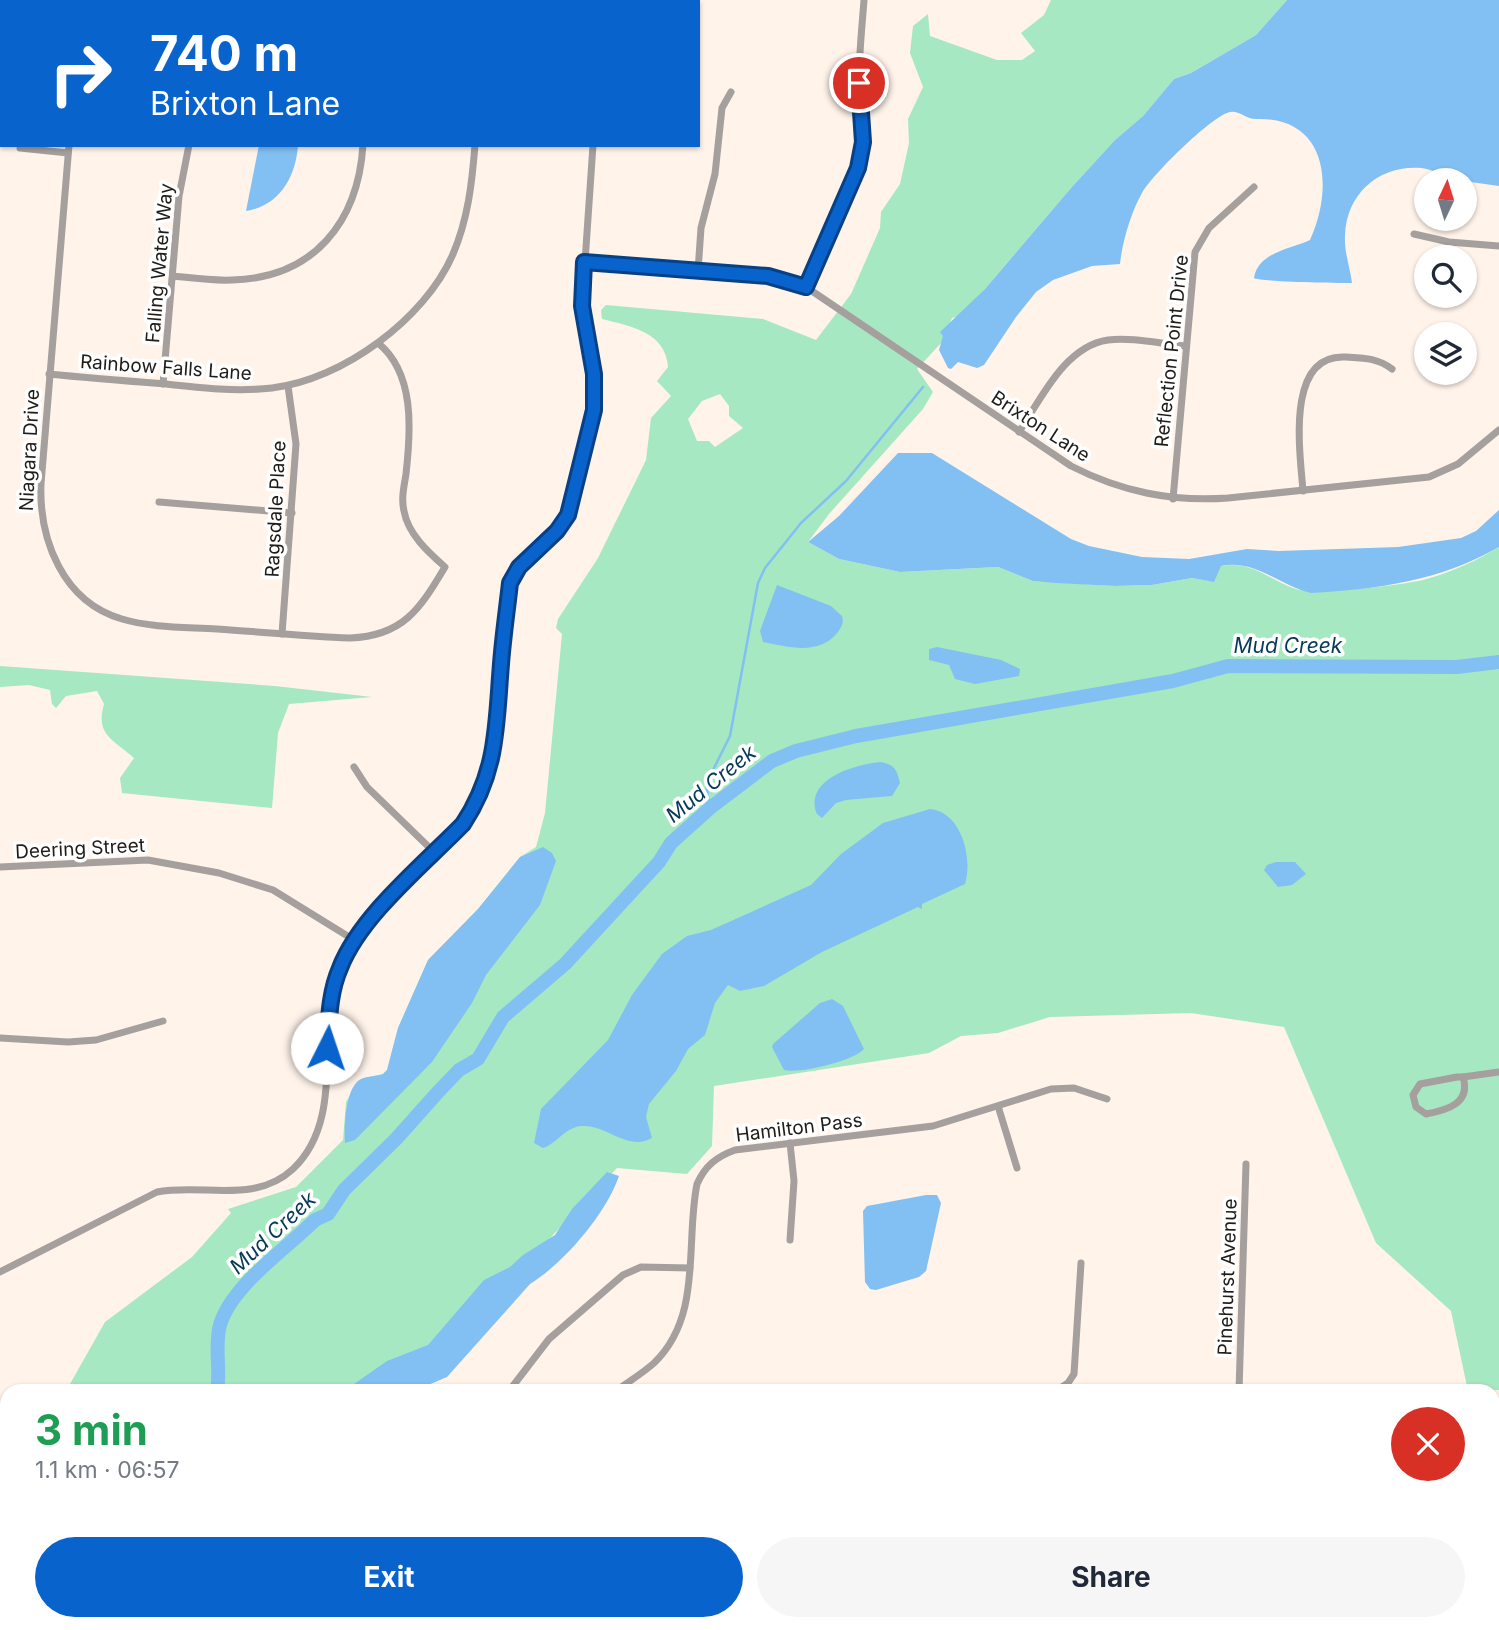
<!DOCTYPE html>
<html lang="en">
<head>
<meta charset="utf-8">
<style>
	:root { --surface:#fff; --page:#f6f6f7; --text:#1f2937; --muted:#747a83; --accent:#0963cc }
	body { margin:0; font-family:Inter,sans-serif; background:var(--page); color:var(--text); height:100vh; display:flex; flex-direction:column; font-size:26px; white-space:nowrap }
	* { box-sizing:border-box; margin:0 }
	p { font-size:23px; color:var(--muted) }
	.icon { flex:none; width:38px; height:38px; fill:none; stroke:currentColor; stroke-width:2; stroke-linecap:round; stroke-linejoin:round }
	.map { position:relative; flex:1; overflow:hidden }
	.panel { position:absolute; left:0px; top:1384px; width:1500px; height:247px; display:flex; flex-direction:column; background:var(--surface); border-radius:21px 21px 0 0; box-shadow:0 2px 5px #0004 }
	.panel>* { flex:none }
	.hud { position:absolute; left:0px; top:0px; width:700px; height:147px; box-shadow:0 2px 5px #0004; background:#0963cc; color:#fff; overflow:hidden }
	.needle { width:46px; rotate:4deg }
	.buttons { position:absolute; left:1414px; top:168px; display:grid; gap:14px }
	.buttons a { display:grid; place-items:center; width:63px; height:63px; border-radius:50%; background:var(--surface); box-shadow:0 2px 5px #0004; font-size:35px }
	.pin { position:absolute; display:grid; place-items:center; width:60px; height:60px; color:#fff; margin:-30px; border:4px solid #fff; border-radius:50%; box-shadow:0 2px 7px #0007 }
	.me { position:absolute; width:77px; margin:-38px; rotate:4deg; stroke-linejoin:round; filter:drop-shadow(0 0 5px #0008) }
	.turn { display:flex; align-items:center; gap:24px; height:147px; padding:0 35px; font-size:32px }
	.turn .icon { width:91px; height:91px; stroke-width:2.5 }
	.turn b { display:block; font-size:49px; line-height:60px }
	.round { display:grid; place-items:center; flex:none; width:74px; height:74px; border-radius:37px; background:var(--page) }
	.headline { display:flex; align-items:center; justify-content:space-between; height:119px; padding:0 35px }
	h1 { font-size:42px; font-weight:700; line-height:52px; color:#1e9e55 }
	.button { display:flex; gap:14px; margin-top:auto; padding:14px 35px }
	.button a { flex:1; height:80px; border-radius:42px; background:var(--accent); color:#fff; font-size:28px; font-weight:700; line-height:80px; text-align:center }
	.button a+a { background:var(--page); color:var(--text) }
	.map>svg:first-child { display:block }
	.green { fill:#a6e8c1; fill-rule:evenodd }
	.water { fill:#82c0f3 }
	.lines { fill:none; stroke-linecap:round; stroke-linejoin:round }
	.stream { stroke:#82c0f3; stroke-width:2.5 }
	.river { stroke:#82c0f3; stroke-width:14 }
	.minor { stroke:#a59f9d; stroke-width:7 }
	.route-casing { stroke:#064085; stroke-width:18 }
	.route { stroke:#0963cc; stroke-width:12 }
	.labels { text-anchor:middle; stroke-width:7; stroke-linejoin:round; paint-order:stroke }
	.street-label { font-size:19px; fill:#1f1b17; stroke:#fff }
	.water-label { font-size:21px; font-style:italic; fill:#063859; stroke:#fff }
</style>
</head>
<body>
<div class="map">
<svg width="1499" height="1630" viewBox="0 0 1499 1630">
	<rect width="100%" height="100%" fill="#fff3ea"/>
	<g class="green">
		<path d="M1051 0H1287L1256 35 1191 73 1174 79 1143 116 1115 140 1071 188 985 289 959 316 952 318 942 342 917 369 933 392 923 409 829 514 808 542 839 559 900 572 998 567 1033 581 1115 586 1152 585 1192 578 1210 581 1221 566C1253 560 1270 581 1296 589 1316 595 1410 585 1430 578 1454 571 1478 560 1499 547V1390L1468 1391 1451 1311 1376 1243 1284 1027 1191 1013 1050 1017 998 1033 961 1036 929 1053 714 1086 712 1146 687 1174 617 1168 424 1370 379 1391H66L105 1322 192 1257 231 1213 228 1209 296 1187 343 1140 346 1102 358 1081 383 1074 387 1070 398 1028 428 960 478 909 520 857 536 847 545 813 562 634 556 628 558 619 598 558 646 460 651 418 671 396 657 381 668 367C666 332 630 326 602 319L601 310 606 305 763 319 816 340 851 294 880 228 881 212 900 184 909 143 908 119 923 87 910 53 913 26 928 14 930 36 997 60H1022L1035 51 1021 33 1044 15ZM720 394 729 406V416L743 428 715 447 709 441H697L688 419 702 401Z"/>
		<path d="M0 666 275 686 372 697 289 704 278 733 272 808 122 793 120 778 134 758C113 739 95 735 104 704L97 691 66 696 56 708 52 704 50 690 29 685 0 687Z"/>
		<path d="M7 1511V1596L0 1595V1529Z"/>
	</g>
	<g class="water">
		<path d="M1287 0H1499V186C1485 184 1470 182 1457 180 1446 178 1433 169 1421 168 1379 165 1347 193 1345 235 1344 252 1350 267 1352 283 1337 283 1261 282 1254 278 1258 252 1291 249 1310 240 1334 188 1328 117 1257 119 1246 120 1238 108 1227 113 1208 120 1152 175 1142 193 1131 212 1122 243 1120 264L1092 266 1053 280 1036 292 1016 317 984 365 977 368 958 362 951 369 948 368 939 350 943 336 940 332 985 289 1071 188 1115 140 1143 116 1174 79 1191 73 1256 35Z"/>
		<path d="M259 145H298C296 177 279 206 246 211Z"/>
		<path d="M898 453H932L1071 539 1089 546 1142 557 1189 559 1247 549 1279 551 1398 547 1461 538 1476 531 1499 510V547C1440 581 1378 589 1311 593 1280 586 1255 559 1221 566L1214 582 1192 578 1152 585 1115 586 1055 583 1033 581 998 567 900 572 839 559 808 542 839 516Z"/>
		<path d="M777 585 831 606 842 616C844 623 842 626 838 632 819 656 789 647 763 642L760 631Z"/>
		<path d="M937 647 1001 660 1020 669 1019 676 975 684 955 679 949 665 929 660V649Z"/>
		<path d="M881 762C895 765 897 770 900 783L892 796 846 800 836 803 822 818 817 814C803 779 856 764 881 762Z"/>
		<path d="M930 809C962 812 973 859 965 884L922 904V909L918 907 822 952 764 986 740 991 728 985 715 1003 705 1035 688 1049 676 1071 649 1104 646 1117 652 1138C628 1152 606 1124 582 1126 565 1127 558 1143 543 1148L534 1143 541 1109 608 1040 632 995 662 954 687 936 711 930 811 885 841 854 883 823Z"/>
		<path d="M543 847 552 853 556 861 540 905 486 975 472 1003 432 1062 355 1140 345 1143C344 1127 345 1087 361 1079 367 1076 377 1076 383 1074L387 1070 398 1028 428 960 478 909 520 857Z"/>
		<path d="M1276 862H1295L1306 874 1292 885 1278 887 1264 870 1267 865Z"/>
		<path d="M832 999 843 1006 864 1049C853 1061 800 1074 784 1070L772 1047 773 1044 820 1003Z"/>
		<path d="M607 1172 619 1176C606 1214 564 1263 530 1284L447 1377 414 1391H344L387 1361 428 1345 484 1280 510 1267 523 1255 555 1235 572 1209Z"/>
		<path d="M926 1195H937L941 1203 926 1271 919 1277 876 1290 870 1289 865 1282 863 1211 867 1206Z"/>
	</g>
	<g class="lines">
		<g class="stream">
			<path d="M15 2 17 0"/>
			<path d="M0 20 2 18"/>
			<path d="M710 808 706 784 730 736 758 583 765 568 801 523 846 481 923 387"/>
			<path d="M0 1412H7"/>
		</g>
		<path class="river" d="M217 1391C221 1370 214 1346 220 1325 231 1286 286 1249 315 1220L328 1214 344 1190 396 1139 438 1092 459 1070 478 1059 503 1017 565 964 659 862 671 843 710 808 772 761 796 751 856 736 1173 681 1228 666 1457 667 1499 662"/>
		<g class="minor">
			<path d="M134 2 135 0"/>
			<path d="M295 2 298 0"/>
			<path d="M374 2V0"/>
			<path d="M485 2V0"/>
			<path d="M649 2 651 0"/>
			<path d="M69 145 41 484C39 540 63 602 122 619 152 628 186 627 217 629 261 632 305 636 350 638 403 636 420 609 445 567 428 552 408 534 404 511 401 498 404 487 406 474 411 430 415 373 378 343"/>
			<path d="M20 148 68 153"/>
			<path d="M1414 234 1449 242 1499 246"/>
			<path d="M584 263 768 276 806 287 1071 466C1122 492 1172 502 1228 498L1429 477 1458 464 1499 430"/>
			<path d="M698 271 701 228 715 174 722 108 731 92"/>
			<path d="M173 276C192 278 213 281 232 280 314 278 358 222 363 145"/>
			<path d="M806 287 858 168C865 136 858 113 859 81 859 54 862 27 864 0"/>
			<path d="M49 374C88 378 127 381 166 384 201 388 237 392 272 388 342 380 425 319 453 254 468 219 472 183 475 145"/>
			<path d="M163 384 179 196 189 145"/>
			<path d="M1019 432C1041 399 1065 346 1108 340 1133 337 1161 344 1185 346"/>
			<path d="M1303 491C1300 452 1285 353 1346 357 1364 358 1378 358 1392 369"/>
			<path d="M1173 499 1195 252 1209 228 1254 187"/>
			<path d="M159 502 292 513"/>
			<path d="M282 634 296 444 288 386"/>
			<path d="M354 767 367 787 434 852"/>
			<path d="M0 867 148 860 219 873 273 890 354 940"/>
			<path d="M0 1038 68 1042 96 1040 163 1021"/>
			<path d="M1457 1077H1463C1471 1103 1448 1110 1426 1114L1416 1107 1413 1095 1420 1084Z"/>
			<path d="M1463 1077 1499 1072"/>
			<path d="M998 1106 1017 1168"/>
			<path d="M790 1143 794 1181 790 1240"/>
			<path d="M0 1272 157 1192C203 1183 254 1205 293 1169 345 1120 317 1035 338 973 361 904 437 866 474 806 501 764 497 710 501 662 504 636 507 610 510 583L519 567 557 531 568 515 594 410V374L582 306 593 145"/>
			<path d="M509 1391 549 1339 623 1275 641 1267 690 1268"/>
			<path d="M616 1391C628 1382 643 1373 654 1363 703 1316 685 1243 697 1184 705 1166 716 1157 735 1150L933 1126 1051 1089 1074 1088 1107 1099"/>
			<path d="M1056 1391 1068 1383 1074 1374 1081 1263"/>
			<path d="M1239 1391 1246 1164"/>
			<path d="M1493 1586H1499"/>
			<path d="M0 1619 7 1620"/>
			<path d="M64 1624 159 1630"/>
			<path d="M461 1630 462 1624"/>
			<path d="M478 1630V1624"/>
			<path d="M1017 1630 1018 1624"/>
		</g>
	</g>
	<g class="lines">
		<defs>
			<path id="route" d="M327 1048C329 1021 329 993 340 968 360 916 424 864 463 824 498 771 496 725 501 664 503 637 507 610 510 583L519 567 557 531 568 515 594 410V374L582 306 584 262 768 276 806 287 858 168 863 142 859 83"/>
		</defs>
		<use href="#route" class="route-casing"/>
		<use href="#route" class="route"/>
	</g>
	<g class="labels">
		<g class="street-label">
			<text transform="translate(159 263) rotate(-85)" y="7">Falling Water Way</text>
			<text transform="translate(1171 351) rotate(-84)" y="7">Reflection Point Drive</text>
			<text transform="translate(166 367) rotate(4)" y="7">Rainbow Falls Lane</text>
			<text transform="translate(1041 426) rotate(33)" y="7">Brixton Lane</text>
			<text transform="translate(29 450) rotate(-87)" y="7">Niagara Drive</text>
			<text transform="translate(275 509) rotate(-87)" y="7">Ragsdale Place</text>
			<text transform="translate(80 848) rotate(-3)" y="7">Deering Street</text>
			<text transform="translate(799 1127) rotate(-7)" y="7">Hamilton Pass</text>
			<text transform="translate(1227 1277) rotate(-88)" y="7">Pinehurst Avenue</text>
		</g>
		<g class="water-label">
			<text x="1288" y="653">Mud Creek</text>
			<text transform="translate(711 784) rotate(-39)" y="7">Mud Creek</text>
			<text transform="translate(273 1233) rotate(-43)" y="7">Mud Creek</text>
		</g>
	</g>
</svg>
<div class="buttons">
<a><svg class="needle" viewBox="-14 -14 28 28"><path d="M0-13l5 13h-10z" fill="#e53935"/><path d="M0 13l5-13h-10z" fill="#747a83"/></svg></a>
<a><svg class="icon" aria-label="search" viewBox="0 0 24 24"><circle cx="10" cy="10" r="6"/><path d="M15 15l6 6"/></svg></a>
<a><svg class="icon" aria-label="layers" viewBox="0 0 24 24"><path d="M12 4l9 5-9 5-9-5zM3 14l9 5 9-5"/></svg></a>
</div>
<div class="pin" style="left:859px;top:83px;background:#d93025"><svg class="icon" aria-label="arrive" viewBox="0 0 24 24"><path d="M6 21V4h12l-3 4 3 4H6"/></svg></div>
<svg class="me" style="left:327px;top:1048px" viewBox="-20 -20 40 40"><circle r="19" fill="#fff"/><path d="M0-13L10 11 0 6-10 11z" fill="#0963cc"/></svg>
<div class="hud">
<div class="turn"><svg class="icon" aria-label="right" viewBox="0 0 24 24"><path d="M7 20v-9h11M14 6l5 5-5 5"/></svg><div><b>740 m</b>Brixton Lane</div></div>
</div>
<section class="panel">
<div class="headline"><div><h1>3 min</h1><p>1.1 km · 06:57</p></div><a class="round" style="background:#d93025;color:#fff"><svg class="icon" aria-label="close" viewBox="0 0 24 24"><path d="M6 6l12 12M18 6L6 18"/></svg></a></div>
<div class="button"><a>Exit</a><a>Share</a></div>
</section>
</div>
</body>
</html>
